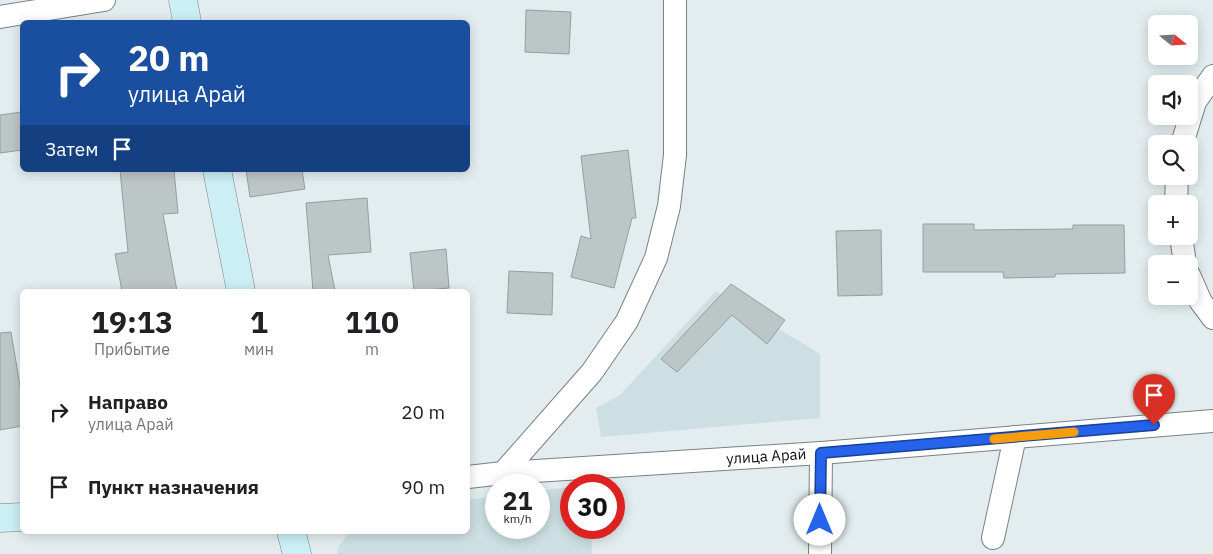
<!DOCTYPE html>
<html lang="ru">
<head>
<meta charset="utf-8">
<style>
	:root { --surface:#fff; --page:#f2f2f2; --text:#202124; --muted:#757577 }
	body { margin:0; font-family:"IBM Plex Sans",sans-serif; background:var(--page); color:var(--text); height:100vh; display:flex; flex-direction:column; font-size:19px; white-space:nowrap }
	* { box-sizing:border-box; margin:0 }
	p { font-size:16px; color:var(--muted) }
	.icon { flex:none; width:28px; height:28px; fill:none; stroke:currentColor; stroke-width:2; stroke-linecap:round; stroke-linejoin:round }
	.map { position:relative; flex:1; overflow:hidden }
	.side { position:absolute; left:20px; top:289px; width:450px; height:245px; display:flex; flex-direction:column; background:var(--surface); border-radius:8px; box-shadow:0 2px 12px #0003 }
	.side>* { flex:none }
	.top-card { position:absolute; left:20px; top:20px; width:450px; height:152px; border-radius:8px; box-shadow:0 2px 12px #0003; background:#1a4fa0; color:#fff; overflow:hidden }
	.needle { width:32px; rotate:108deg }
	.tools { position:absolute; left:1148px; top:15px; display:grid; gap:10px }
	.tools a { display:grid; place-items:center; width:50px; height:50px; border-radius:8px; background:var(--surface); box-shadow:0 2px 12px #0003; font-size:25px }
	.speed { position:absolute; left:485px; top:474px; display:flex; gap:10px; font-size:25px; font-weight:700; text-align:center }
	.speed>* { display:grid; place-content:center; width:65px; height:65px; border-radius:50%; background:var(--surface); box-shadow:0 2px 12px #0003; line-height:1 }
	.speed small { font-size:12px; font-weight:400 }
	.speed .limit { border:8px solid #d22; background:#fff; color:#111 }
	.pin { position:absolute; display:grid; place-items:center; width:42px; height:42px; color:#fff; margin:-51px -21px; border-radius:50% 50% 50% 0; rotate:-45deg; box-shadow:0 0 5px #0007 }
	.pin .icon { rotate:45deg }
	.me { position:absolute; width:55px; margin:-28px; rotate:0deg; stroke-linejoin:round; filter:drop-shadow(0 0 4px #0008) }
	.turn { display:flex; align-items:center; gap:18px; height:105px; padding:0 25px; font-size:22px }
	.turn .icon { width:65px; height:65px; stroke-width:2.5 }
	.turn b { display:block; font-size:35px; line-height:42px }
	.then { display:flex; align-items:center; height:48px; padding:0 25px; background:#0003; gap:10px; font-size:19px }
	.eta { display:flex; justify-content:space-evenly; align-items:center; height:85px; text-align:center }
	.eta b { font-size:30px; font-weight:800; line-height:35px }
	ul { padding:0; list-style:none }
	li { display:flex; align-items:center; gap:15px; height:75px; padding:0 25px }
	li div { flex:1 }
	li b { display:block; font-size:19px }
	li em { font-style:normal }
	.map>svg:first-child { display:block }
	.built { fill:#cddfe3 }
	.building { fill:#bdc6c7; stroke:#959e9f }
	.lines { fill:none; stroke-linecap:round; stroke-linejoin:round }
	.minor-casing { stroke:#798183; stroke-width:24 }
	.secondary-casing { stroke:#798183; stroke-width:29 }
	.minor { stroke:#fff; stroke-width:22 }
	.secondary { stroke:#cbeff5; stroke-width:28 }
	.route-casing { stroke:#184099; stroke-width:12 }
	.route { stroke:#2563eb; stroke-width:9 }
	.slow { stroke:#f59e0b; stroke-width:9 }
	.labels { text-anchor:middle; stroke-width:4.5; stroke-linejoin:round; paint-order:stroke }
	.street-label { font-size:15px; fill:#0c0f10; stroke:#e3edef }
</style>
</head>
<body>
<div class="map">
<svg width="1213" height="554" viewBox="0 0 1213 554">
	<rect width="100%" height="100%" fill="#e3edef"/>
	<g class="built">
		<path d="M716 291 820 354V418L601 437 596 408 620 395Z"/>
		<path d="M571 487V528H591L592 554H337L338 547 350 531H468V500L496 496V528H539V491Z"/>
	</g>
	<g class="building">
		<path d="M526 10 571 12 569 54 525 52Z"/>
		<path d="M22 112V150L0 153V115Z"/>
		<path d="M628 150 636 218H632L614 288 571 277 581 236 591 239 581 156Z"/>
		<path d="M120 170H174L178 213 163 214 177 291H122L115 254 128 252Z"/>
		<path d="M246 170H302L305 189 250 197Z"/>
		<path d="M367 198 371 252 328 255 335 291H313L306 203Z"/>
		<path d="M923 224H974V230L1073 229V225H1124L1125 273 1055 274V277L1004 278 1003 272H923Z"/>
		<path d="M881 230 882 295 838 296 836 231Z"/>
		<path d="M446 249 449 288 414 291 410 253Z"/>
		<path d="M509 271 553 273 552 315 507 313Z"/>
		<path d="M731 284 785 320 767 344 732 315 677 372 661 359Z"/>
		<path d="M11 332 22 398V426L0 430V333Z"/>
	</g>
	<g class="lines">
		<defs>
			<g id="minor">
				<path d="M0 17 104 0"/>
				<path d="M1182 144 1195 102 1213 76"/>
				<path d="M1176 204 1177 176"/>
				<path d="M1181 236 1185 264"/>
				<path d="M1189 275 1201 302 1213 318"/>
				<path d="M503 473 592 372 627 321 656 258 669 206 675 155V0"/>
				<path id="s1" d="M468 477 503 473 821 453 1213 421"/>
				<path d="M993 538 1015 437"/>
				<path d="M820 554 821 453"/>
			</g>
			<g id="secondary">
				<path d="M183 0 187 22"/>
				<path d="M217 170 241 291"/>
				<path d="M0 518 22 517"/>
				<path d="M291 531 297 554"/>
			</g>
		</defs>
		<use href="#minor" class="minor-casing"/>
		<use href="#secondary" class="secondary-casing"/>
		<use href="#minor" class="minor"/>
		<use href="#secondary" class="secondary"/>
	</g>
	<g class="lines">
		<defs>
			<path id="route" d="M820 520 821 453 1154 425"/>
		</defs>
		<use href="#route" class="route-casing"/>
		<use href="#route" class="route"/>
		<path class="slow" d="M994 439 1074 432"/>
	</g>
	<g class="labels">
		<g class="street-label">
			<text dy="5" stroke="none"><textPath href="#s1" startOffset="299">улица Арай</textPath></text>
		</g>
	</g>
</svg>
<div class="tools">
<a><svg class="needle" viewBox="-14 -14 28 28"><path d="M0-13l5 13h-10z" fill="#e53935"/><path d="M0 13l5-13h-10z" fill="#757577"/></svg></a>
<a><svg class="icon" aria-label="sound" viewBox="0 0 24 24"><path d="M4 9h4l5-4v14l-5-4H4zM17 9q2 3 0 6"/></svg></a>
<a><svg class="icon" aria-label="search" viewBox="0 0 24 24"><circle cx="10" cy="10" r="6"/><path d="M15 15l6 6"/></svg></a>
<a>+</a>
<a>−</a>
</div>
<div class="speed"><div>21<small>km/h</small></div><div class="limit">30</div></div>
<div class="pin" style="left:1154px;top:425px;background:#d93025"><svg class="icon" aria-label="arrive" viewBox="0 0 24 24"><path d="M6 21V4h12l-3 4 3 4H6"/></svg></div>
<svg class="me" style="left:820px;top:520px" viewBox="-20 -20 40 40"><circle r="19" fill="#fff"/><path d="M0-13L10 11 0 6-10 11z" fill="#2563eb"/></svg>
<div class="top-card">
<div class="turn"><svg class="icon" aria-label="right" viewBox="0 0 24 24"><path d="M7 20v-9h11M14 6l5 5-5 5"/></svg><div><b>20 m</b>улица Арай</div></div>
<div class="then">Затем<svg class="icon" aria-label="arrive" viewBox="0 0 24 24"><path d="M6 21V4h12l-3 4 3 4H6"/></svg></div>
</div>
<section class="side">
<div class="eta">
<div><b>19:13</b><p>Прибытие</p></div>
<div><b>1</b><p>мин</p></div>
<div><b>110</b><p>m</p></div>
</div>
<ul>
<li><svg class="icon" aria-label="right" viewBox="0 0 24 24"><path d="M7 20v-9h11M14 6l5 5-5 5"/></svg><div><b>Направо</b><p>улица Арай</p></div><em>20 m</em></li>
<li><svg class="icon" aria-label="arrive" viewBox="0 0 24 24"><path d="M6 21V4h12l-3 4 3 4H6"/></svg><div><b>Пункт назначения</b></div><em>90 m</em></li>
</ul>
</section>
</div>
</body>
</html>
